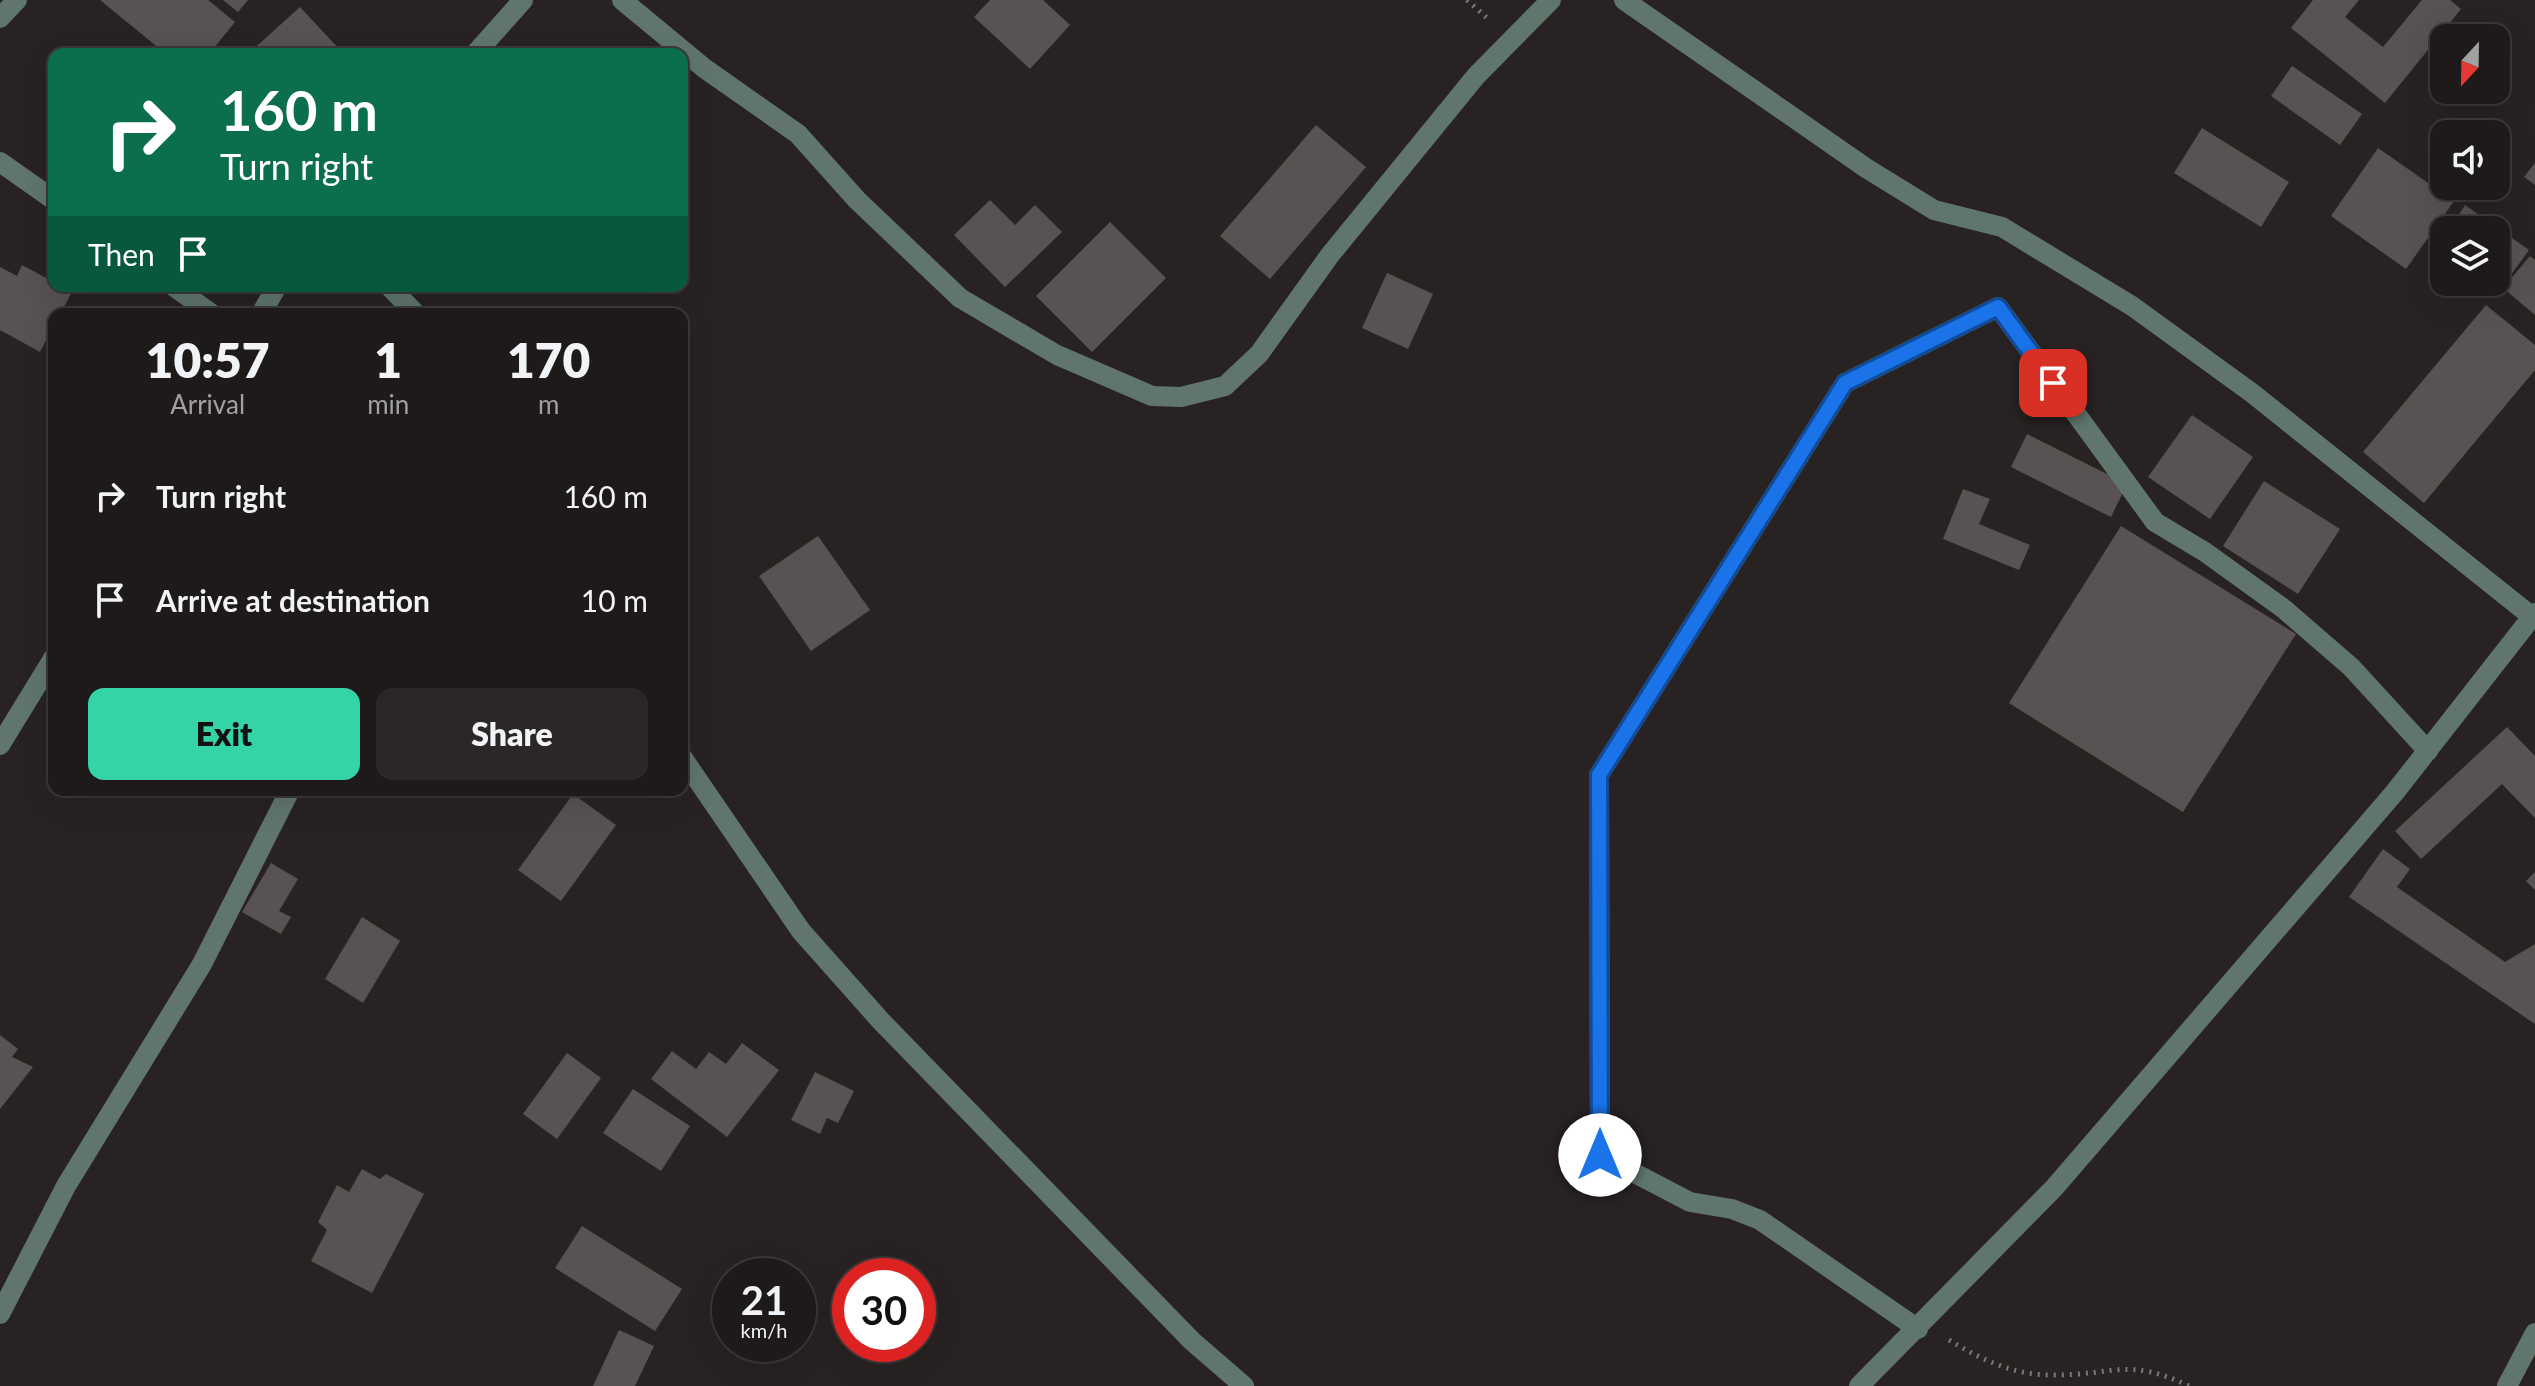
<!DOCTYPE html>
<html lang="en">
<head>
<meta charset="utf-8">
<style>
	:root { --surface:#1e1a1a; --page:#2b2727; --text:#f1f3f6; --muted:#a1a1a2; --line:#3c3839; --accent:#34d4a8 }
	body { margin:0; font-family:Lato,sans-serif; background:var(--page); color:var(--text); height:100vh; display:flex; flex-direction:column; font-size:30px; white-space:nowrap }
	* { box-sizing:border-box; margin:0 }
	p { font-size:26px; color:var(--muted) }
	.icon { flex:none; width:44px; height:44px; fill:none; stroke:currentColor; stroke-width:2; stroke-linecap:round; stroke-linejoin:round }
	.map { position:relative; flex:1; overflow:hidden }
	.sheet { position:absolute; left:48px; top:308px; width:640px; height:488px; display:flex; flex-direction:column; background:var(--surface); border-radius:16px; box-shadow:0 8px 32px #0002,0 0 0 2px var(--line) }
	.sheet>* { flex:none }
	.guide { position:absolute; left:48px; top:48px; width:640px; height:244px; border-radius:16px; box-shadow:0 8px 32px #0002,0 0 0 2px var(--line); background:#0b6e4f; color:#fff; overflow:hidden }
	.needle { width:52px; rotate:202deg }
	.tools { position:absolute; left:2430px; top:24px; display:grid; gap:16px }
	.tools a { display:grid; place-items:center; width:80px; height:80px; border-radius:16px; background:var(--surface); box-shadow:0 8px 32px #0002,0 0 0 2px var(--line); font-size:40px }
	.speed { position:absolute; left:712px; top:1258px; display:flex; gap:16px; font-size:40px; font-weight:700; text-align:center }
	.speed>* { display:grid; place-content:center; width:104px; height:104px; border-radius:50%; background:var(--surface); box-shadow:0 8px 32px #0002,0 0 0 2px var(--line); line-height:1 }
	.speed small { font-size:20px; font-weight:400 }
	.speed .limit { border:12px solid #d22; background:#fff; color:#111 }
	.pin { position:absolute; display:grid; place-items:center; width:68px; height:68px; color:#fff; margin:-34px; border-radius:16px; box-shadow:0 4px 12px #0006 }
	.me { position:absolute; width:88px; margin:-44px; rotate:0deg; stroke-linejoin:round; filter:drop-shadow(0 0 6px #0008) }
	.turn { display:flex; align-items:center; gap:28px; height:168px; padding:0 40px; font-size:36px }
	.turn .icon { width:104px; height:104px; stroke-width:2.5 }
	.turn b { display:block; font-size:56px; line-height:68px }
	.then { display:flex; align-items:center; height:76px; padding:0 40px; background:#0003; gap:16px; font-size:30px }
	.eta { display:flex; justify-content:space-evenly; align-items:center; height:136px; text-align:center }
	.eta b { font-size:48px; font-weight:800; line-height:56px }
	.cta { display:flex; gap:16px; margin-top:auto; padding:16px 40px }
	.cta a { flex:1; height:92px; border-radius:16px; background:var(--accent); color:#111; font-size:32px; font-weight:800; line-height:92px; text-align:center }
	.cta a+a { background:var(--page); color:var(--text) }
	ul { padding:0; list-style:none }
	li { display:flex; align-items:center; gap:24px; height:104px; padding:0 40px }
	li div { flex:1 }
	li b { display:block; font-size:30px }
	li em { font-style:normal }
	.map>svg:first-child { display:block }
	.building { fill:#595252 }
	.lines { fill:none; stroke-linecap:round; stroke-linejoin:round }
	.path { stroke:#7d7978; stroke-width:5; stroke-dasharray:2 6; stroke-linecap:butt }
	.minor { stroke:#60766d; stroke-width:20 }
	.route-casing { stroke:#114b97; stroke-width:20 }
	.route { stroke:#1a73e8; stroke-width:14 }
</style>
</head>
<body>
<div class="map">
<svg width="2535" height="1386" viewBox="0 0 2535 1386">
	<rect width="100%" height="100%" fill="#282322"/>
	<g class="building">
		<path d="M100 0H208L235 22 209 54H166Z"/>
		<path d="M223 0H248L238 12Z"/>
		<path d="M990 0H1043L1070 25 1030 69 974 17Z"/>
		<path d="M2313 0H2359L2345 17 2383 47 2422 0H2450L2461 9 2385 103 2291 28Z"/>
		<path d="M300 7 340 50 336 54H248Z"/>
		<path d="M2292 66 2362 114 2340 145 2271 96Z"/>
		<path d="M1316 125 1366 167 1270 279 1220 236Z"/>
		<path d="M2202 128 2289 182 2261 227 2174 173Z"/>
		<path d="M2378 148 2454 201 2406 269 2331 216Z"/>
		<path d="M2535 163V185L2524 177Z"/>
		<path d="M990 200 1015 225 1035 205 1062 232 1005 287 954 235Z"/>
		<path d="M2465 205 2529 250 2503 286 2496 281V230H2466L2454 222Z"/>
		<path d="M1110 222 1166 278 1092 352 1036 296Z"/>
		<path d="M2530 256 2535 260V315L2503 288Z"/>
		<path d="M22 265 72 292 60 314H54V325L40 352 0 330V267L17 276Z"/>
		<path d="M1387 273 1433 294 1408 349 1362 328Z"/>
		<path d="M2486 305 2535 345V370L2424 503 2363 452Z"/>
		<path d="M2192 415 2253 457 2210 519 2148 477Z"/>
		<path d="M2027 434 2127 484 2111 517 2011 467Z"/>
		<path d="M2264 481 2340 529 2298 594 2223 546Z"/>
		<path d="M1963 489 1990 499 1979 524 2030 545 2019 570 1943 539Z"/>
		<path d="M2121 526 2296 634 2183 812 2009 703Z"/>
		<path d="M818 536 870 610 811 651 759 576Z"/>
		<path d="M2507 727 2535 756V818L2502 784 2421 859 2395 831Z"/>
		<path d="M573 794 616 825 561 901 518 870Z"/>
		<path d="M2383 849 2410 869 2397 887 2505 962 2535 944V1024L2349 897Z"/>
		<path d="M271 863 298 879 279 911 291 917 281 934 242 912Z"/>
		<path d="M2535 872V890L2526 881Z"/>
		<path d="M362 917 400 941 363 1003 325 979Z"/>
		<path d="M0 1035 18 1049 12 1057 33 1067 0 1109Z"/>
		<path d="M742 1043 779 1070 727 1137 651 1079 672 1051 696 1069 709 1052 726 1064Z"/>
		<path d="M567 1053 601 1078 557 1139 523 1114Z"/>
		<path d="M815 1072 854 1091 838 1123 827 1118 820 1134 791 1120Z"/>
		<path d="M633 1089 690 1126 661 1171 603 1133Z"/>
		<path d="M362 1169 380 1179 386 1174 424 1194 372 1293 311 1261 327 1230 318 1222 337 1185 349 1192Z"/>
		<path d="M582 1226 682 1289 655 1331 555 1268Z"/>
		<path d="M619 1330 654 1346 635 1386H593Z"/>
	</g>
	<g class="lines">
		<g class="path">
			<path d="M1467 0 1487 18"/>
			<path d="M1949 1340C1982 1360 2015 1376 2055 1375 2113 1375 2129 1357 2189 1386"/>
		</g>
		<g class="minor">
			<path d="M622 0 704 68 798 134 857 200 960 298 1057 355 1152 396 1181 397 1225 386 1259 354 1330 255 1476 76 1551 0"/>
			<path d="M1624 0 1866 168 1934 210 2002 227 2132 306 2252 393 2535 619"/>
			<path d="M0 18 17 0"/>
			<path d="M475 54 523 0"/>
			<path d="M0 162 54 200"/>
			<path d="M173 286 212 314"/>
			<path d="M389 286 416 314"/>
			<path d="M261 314 277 286"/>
			<path d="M0 745 54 657"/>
			<path d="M682 757 801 931 880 1020 1192 1341 1244 1386"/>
			<path d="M0 1314 66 1186 202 964 290 790"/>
			<path d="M1918 1329 1760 1220 1732 1209 1690 1202 1600 1155 1599 775 1845 383 1998 307 2155 522 2205 552 2284 609 2351 667 2428 751"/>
			<path d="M1859 1386 2054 1188 2395 792 2535 613"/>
			<path d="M2507 1386 2535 1333"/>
		</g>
	</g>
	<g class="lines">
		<defs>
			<path id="route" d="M1600 1155 1599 775 1845 383 1998 307 2053 383"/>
		</defs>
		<use href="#route" class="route-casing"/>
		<use href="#route" class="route"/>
	</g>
</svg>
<div class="tools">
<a><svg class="needle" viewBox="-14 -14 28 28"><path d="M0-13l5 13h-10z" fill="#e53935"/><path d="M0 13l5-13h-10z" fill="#a1a1a2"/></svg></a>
<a><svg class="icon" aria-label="sound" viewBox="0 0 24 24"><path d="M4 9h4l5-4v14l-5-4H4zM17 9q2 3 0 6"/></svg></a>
<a><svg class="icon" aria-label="layers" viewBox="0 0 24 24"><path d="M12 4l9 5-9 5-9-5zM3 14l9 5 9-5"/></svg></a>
</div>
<div class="speed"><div>21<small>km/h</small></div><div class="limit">30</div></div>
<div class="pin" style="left:2053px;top:383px;background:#d93025"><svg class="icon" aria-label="arrive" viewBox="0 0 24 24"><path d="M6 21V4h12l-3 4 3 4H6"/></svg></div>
<svg class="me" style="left:1600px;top:1155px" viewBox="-20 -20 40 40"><circle r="19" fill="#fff"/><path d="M0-13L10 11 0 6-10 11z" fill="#1a73e8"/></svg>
<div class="guide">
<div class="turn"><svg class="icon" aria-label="right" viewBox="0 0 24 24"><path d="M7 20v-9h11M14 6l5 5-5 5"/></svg><div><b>160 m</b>Turn right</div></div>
<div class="then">Then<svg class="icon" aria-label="arrive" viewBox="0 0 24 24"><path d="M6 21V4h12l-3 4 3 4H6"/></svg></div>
</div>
<section class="sheet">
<div class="eta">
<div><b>10:57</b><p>Arrival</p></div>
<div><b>1</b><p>min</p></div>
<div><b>170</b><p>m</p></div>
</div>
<ul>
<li><svg class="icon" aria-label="right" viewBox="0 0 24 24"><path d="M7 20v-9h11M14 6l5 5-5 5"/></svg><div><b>Turn right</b></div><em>160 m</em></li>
<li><svg class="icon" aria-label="arrive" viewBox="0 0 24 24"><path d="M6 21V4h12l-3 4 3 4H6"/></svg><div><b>Arrive at destination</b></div><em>10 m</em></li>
</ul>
<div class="cta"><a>Exit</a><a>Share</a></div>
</section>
</div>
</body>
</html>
